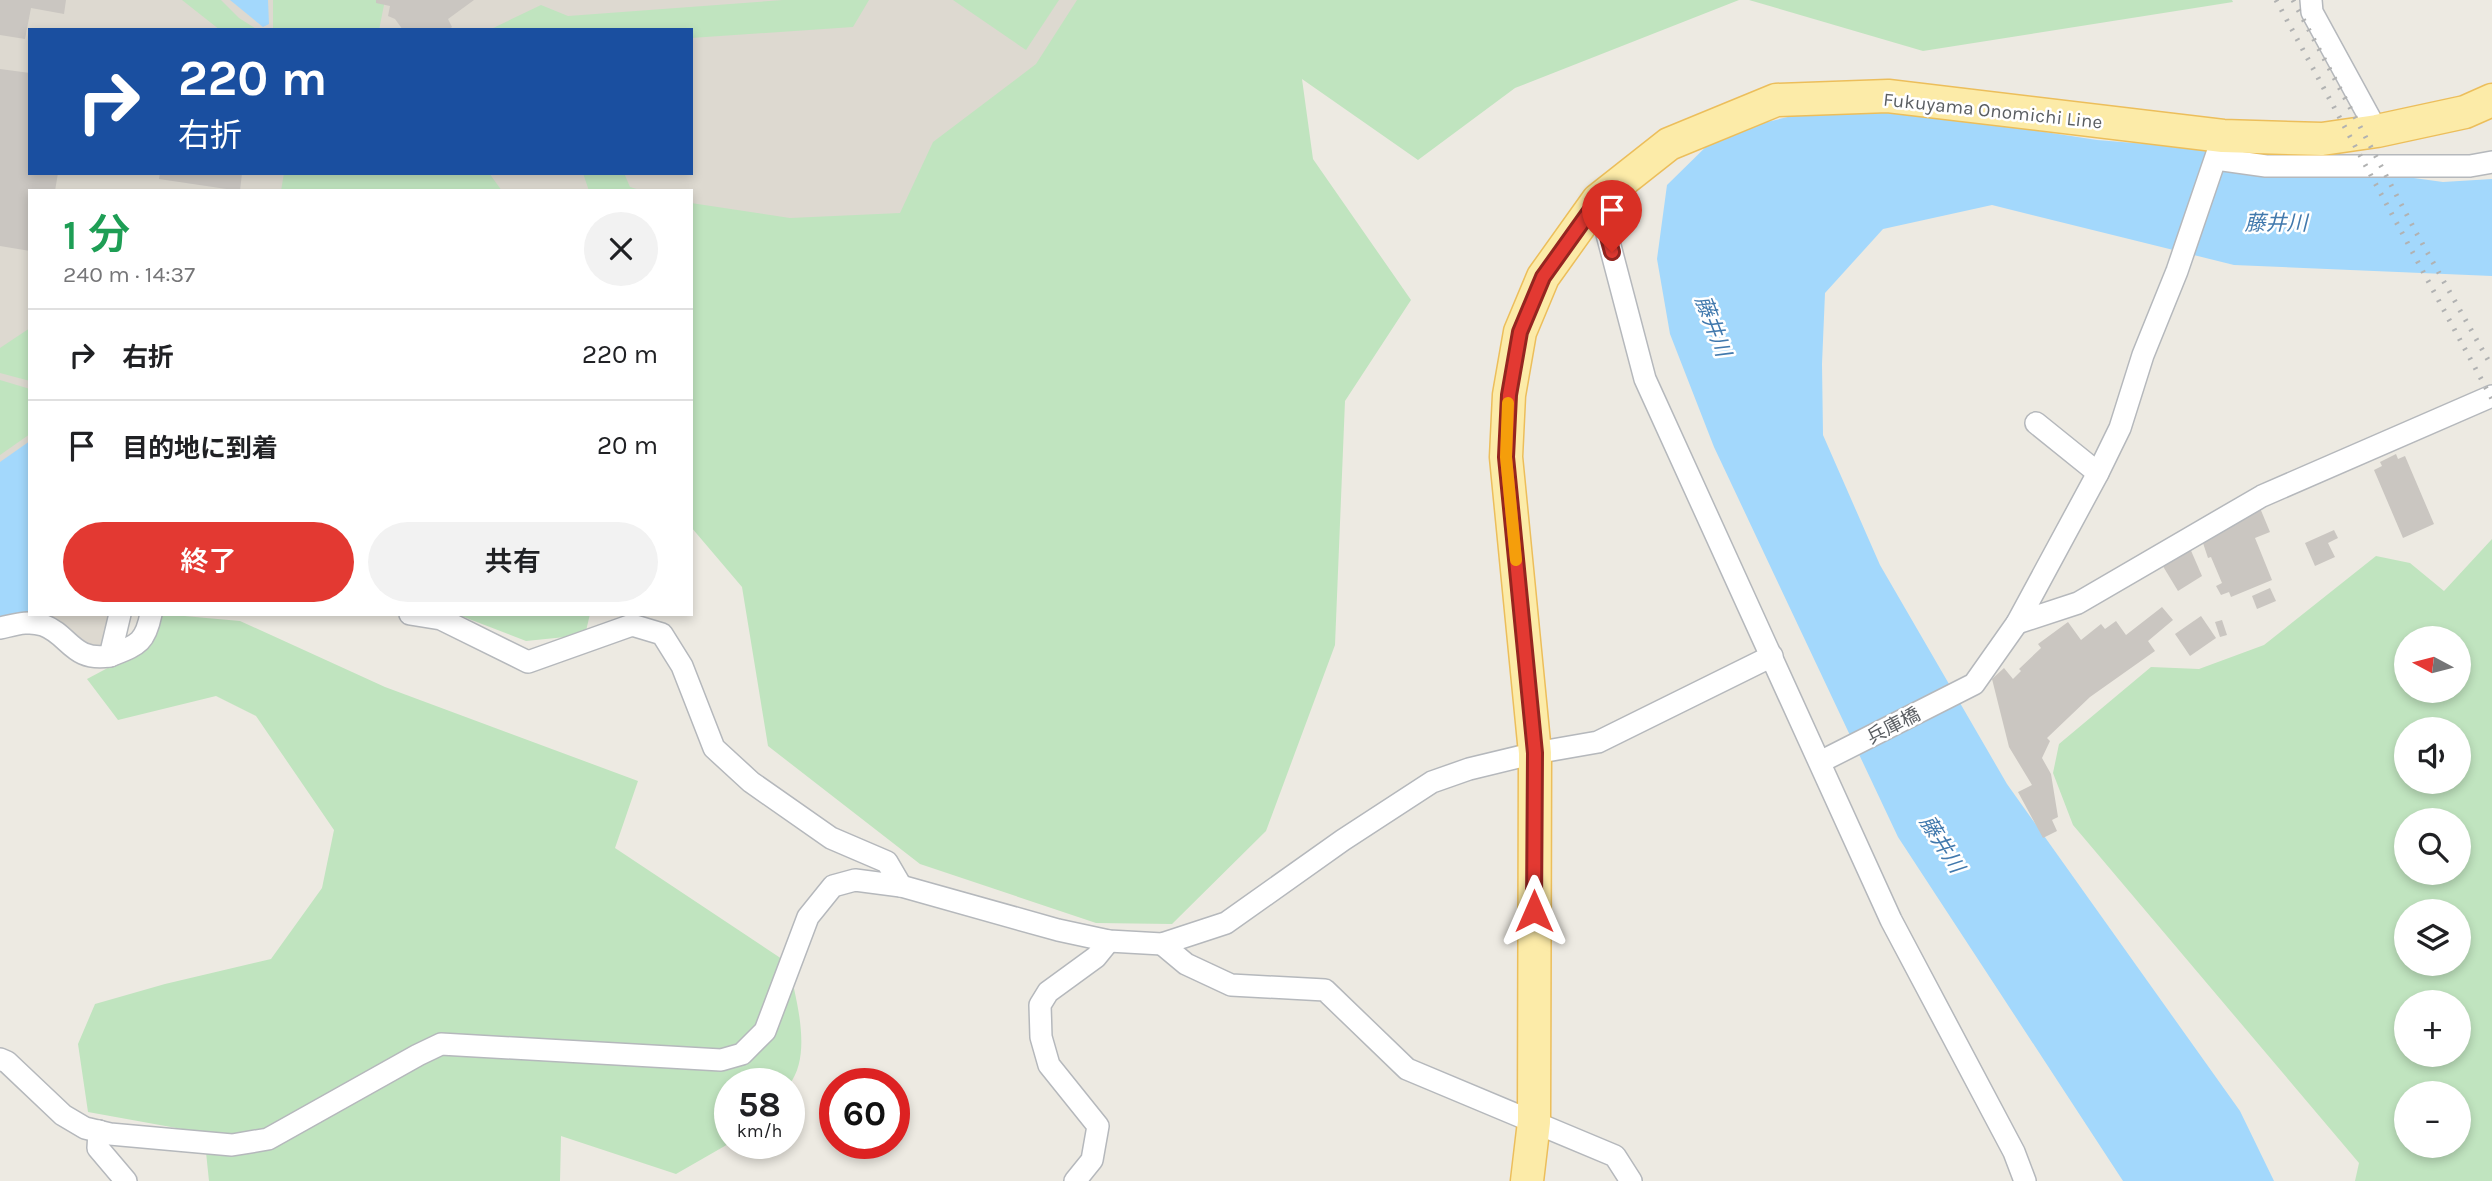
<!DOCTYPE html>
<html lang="ja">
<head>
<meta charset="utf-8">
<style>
	:root { --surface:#fff; --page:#f2f2f2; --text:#202124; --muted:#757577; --line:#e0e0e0; --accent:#e33932 }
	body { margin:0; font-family:Karla,"Noto Sans JP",sans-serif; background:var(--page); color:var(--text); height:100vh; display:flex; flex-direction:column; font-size:26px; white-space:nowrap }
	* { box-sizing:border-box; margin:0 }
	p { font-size:23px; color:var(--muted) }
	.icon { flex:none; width:38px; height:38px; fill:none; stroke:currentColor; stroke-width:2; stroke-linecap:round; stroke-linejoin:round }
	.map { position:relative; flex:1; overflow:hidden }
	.details { position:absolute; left:28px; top:189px; width:665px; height:427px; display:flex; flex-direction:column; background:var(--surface); border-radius:0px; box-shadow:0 4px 10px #0003 }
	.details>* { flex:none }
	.banner { position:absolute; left:28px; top:28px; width:665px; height:147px; border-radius:0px; box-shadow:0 4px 10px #0003; background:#1a4fa0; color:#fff; overflow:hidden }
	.needle { width:46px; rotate:277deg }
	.fabs { position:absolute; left:2394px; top:626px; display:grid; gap:14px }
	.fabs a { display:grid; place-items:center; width:77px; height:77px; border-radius:50%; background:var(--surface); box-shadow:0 4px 10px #0003; font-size:35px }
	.speed { position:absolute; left:714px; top:1068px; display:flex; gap:14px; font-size:35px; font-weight:700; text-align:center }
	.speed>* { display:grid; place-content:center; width:91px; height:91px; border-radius:50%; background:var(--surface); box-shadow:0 4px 10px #0003; line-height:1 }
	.speed small { font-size:18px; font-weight:400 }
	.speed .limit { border:10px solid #d22; background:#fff; color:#111 }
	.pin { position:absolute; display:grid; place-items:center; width:60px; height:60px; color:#fff; margin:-72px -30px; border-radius:50% 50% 50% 0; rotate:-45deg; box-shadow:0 0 7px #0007 }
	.pin .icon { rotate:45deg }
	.me { position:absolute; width:77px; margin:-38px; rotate:0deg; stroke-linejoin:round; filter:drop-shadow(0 0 5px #0008) }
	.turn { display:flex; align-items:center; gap:24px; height:147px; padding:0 35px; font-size:32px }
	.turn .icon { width:91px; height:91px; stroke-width:2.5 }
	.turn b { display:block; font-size:49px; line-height:60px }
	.round { display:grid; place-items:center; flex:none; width:74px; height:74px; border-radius:37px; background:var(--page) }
	.head { display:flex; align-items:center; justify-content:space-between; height:119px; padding:0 35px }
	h1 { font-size:42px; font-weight:600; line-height:52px; color:#1e9e55 }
	.cta { display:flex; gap:14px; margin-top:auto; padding:14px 35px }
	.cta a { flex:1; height:80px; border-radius:42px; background:var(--accent); color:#fff; font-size:28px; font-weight:600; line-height:80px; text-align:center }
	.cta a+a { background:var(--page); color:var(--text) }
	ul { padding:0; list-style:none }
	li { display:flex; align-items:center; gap:21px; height:91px; padding:0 35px; border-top:2px solid var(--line) }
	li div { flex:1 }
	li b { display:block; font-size:26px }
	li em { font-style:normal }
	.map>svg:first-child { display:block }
	.education { fill:#ddd9d0; fill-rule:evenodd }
	.green { fill:#c0e4bf; fill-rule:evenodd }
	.water { fill:#a3d8fc }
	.building { fill:#cac6c1 }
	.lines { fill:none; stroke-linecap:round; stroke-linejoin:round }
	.street-casing { stroke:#b5b8bc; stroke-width:24 }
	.primary-casing { stroke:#ecbe5b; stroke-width:35 }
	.street { stroke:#fff; stroke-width:21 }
	.primary { stroke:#fceba8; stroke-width:32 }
	.rail { stroke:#b1b2b2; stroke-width:5; stroke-dasharray:2 9; stroke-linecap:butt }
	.route-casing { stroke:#942520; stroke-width:18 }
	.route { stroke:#e33932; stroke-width:12 }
	.slow { stroke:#f59e0b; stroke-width:12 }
	.labels { text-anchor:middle; stroke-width:5; stroke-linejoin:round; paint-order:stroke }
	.street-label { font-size:19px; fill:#5a5e62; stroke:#fff }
	.water-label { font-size:21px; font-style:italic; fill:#4179ad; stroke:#fff }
</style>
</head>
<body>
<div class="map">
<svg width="2492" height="1181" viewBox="0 0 2492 1181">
	<rect width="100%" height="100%" fill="#edeae2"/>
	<path class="education" d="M0 0H1095L926 221 691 319V191H30V614H120L110 656 25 622 0 631ZM30 30H691V173H30Z"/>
	<g class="green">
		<path d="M182 0H221L239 18 258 30H220Z"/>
		<path d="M273 0H385L379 30H273Z"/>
		<path d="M783 0H869L853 27 691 38V30H489L541 5 568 16Z"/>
		<path d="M953 0H1059L1026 50Z"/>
		<path d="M1077 0H1739L1515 88 1418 160 1302 79 1313 159 1411 300 1345 401 1335 645 1266 831 1172 924 1096 923 920 864 768 746 742 587 691 527V203L790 218 900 213 933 142 1036 64Z"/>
		<path d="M1749 0H2232L2233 2 1923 51Z"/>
		<path d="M284 173H489L502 191H281Z"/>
		<path d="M583 173H624L630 187 643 191H589Z"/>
		<path d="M30 328V381L0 373V348Z"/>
		<path d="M0 380 30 389V434L0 455Z"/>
		<path d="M2492 539V1181H2355L2359 1163 2073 825 2053 773 2059 744 2151 667 2199 669 2264 645 2376 556 2410 563 2444 591ZM2406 639H2459V691H2406ZM2406 730H2459V782H2406ZM2406 821H2459V873H2406ZM2406 912H2459V964H2406ZM2406 1003H2459V1055H2406ZM2406 1094H2459V1146H2406Z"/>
		<path d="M162 614 240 621 385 687 638 781 615 848 788 963C796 998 813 1055 789 1085V1083H730V1143L676 1174 561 1136 560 1181H209L204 1133 88 1112 78 1044 95 1004 165 984 271 959 322 888 334 830 256 716 216 696 118 720 87 679 147 647Z"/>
		<path d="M456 614H590L585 635 526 641Z"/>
	</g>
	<g class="water">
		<path d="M230 0H268L269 24 263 27Z"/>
		<path d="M1908 111 2097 140 2196 148 2443 182 2492 179V276L2234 265 1992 205 1883 229 1825 293 1822 364 1823 435 1880 565 2007 784 2240 1111 2274 1181H2123L1898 837 1714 447 1670 334 1657 259 1667 185 1720 133 1805 113Z"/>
		<path d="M30 441V614H103V616L16 615 0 623V462Z"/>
	</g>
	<g class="building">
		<path d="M0 0H66L64 14 31 8 25 39 0 35Z"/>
		<path d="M376 0H474L448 19 452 27 448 30H403L395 19 388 16 390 6 376 3Z"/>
		<path d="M0 69 30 73V173H58L55 191H30V251L0 246Z"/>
		<path d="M160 173H242L240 191 159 179Z"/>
		<path d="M2396 454 2398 459 2405 456 2434 524 2403 538 2374 470 2382 466 2380 462Z"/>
		<path d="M2260 508 2270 532 2255 538 2272 580 2231 597 2229 592 2221 595 2216 586 2222 583 2211 557 2208 558 2200 534Z"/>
		<path d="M2334 530 2338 538 2328 543 2335 557 2315 566 2305 543Z"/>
		<path d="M2189 546 2202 576 2178 591 2161 563Z"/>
		<path d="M2270 588 2276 601 2257 609 2252 596Z"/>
		<path d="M2162 607 2173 620 2148 641 2155 651 2090 697 2047 738 2050 741 2042 758 2051 774 2058 817 2052 820 2057 831 2043 838 2018 792 2032 785 2009 747 1992 679 2004 668 2013 679 2021 671 2019 669 2041 648 2038 644 2068 622 2081 640 2101 624 2105 629 2116 621 2126 635Z"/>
		<path d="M2201 616 2216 638 2190 656 2175 634Z"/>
		<path d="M2222 620 2227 635 2220 637 2215 622Z"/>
	</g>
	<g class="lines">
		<defs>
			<g id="street">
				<path d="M2311 0 2312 12 2377 131"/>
				<path d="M2216 159 2266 166H2470L2492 162"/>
				<path d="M1598 200 1645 379 1891 920 2014 1152 2025 1181"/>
				<path d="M2036 423 2098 473"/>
				<path d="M410 614 441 619 528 662 632 625 662 634 682 666 714 748 751 782 831 838 887 862 901 886"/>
				<path d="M2017 623 2078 603 2262 496 2492 396"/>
				<path d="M0 628C14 625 28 620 43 625 70 635 72 662 110 656L120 614"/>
				<path d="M110 656C137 645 145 644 151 614"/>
				<path d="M1820 762 1974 684 2017 623 2098 473 2120 428 2143 355 2177 271 2223 136"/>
				<path d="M1162 944 1186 964 1231 985 1325 990 1407 1069 1615 1156 1631 1181"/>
				<path d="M0 1059 7 1062 63 1115 85 1128 110 1134 232 1145 268 1139 418 1055 441 1044 721 1060 742 1054 765 1031 808 917 833 886 855 880 901 886 1058 930 1109 941 1162 944 1226 923 1343 840 1432 782 1469 769 1535 753 1598 742 1772 656"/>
				<path d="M99 1131 98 1148 126 1181"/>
				<path d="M1075 1181 1092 1160 1098 1126 1049 1065 1041 1037 1040 1005 1048 992 1096 957 1109 941"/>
			</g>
			<path id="primary" d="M1527 1181 1534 1122 1535 753 1506 457 1509 395 1520 332 1543 277 1598 200 1669 144 1776 100 1888 96 2223 136 2322 139 2377 131 2465 112 2492 100"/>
		</defs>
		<use href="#street" class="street-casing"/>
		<use href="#primary" class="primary-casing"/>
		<use href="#street" class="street"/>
		<use href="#primary" class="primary"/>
		<g class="rail">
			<path d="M2276 0 2492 399"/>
			<path d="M2293 0 2417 234 2492 367"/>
		</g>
	</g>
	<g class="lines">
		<defs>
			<path id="route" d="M1534 911 1535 753 1506 457 1509 395 1520 332 1543 277 1598 200 1612 252"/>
		</defs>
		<use href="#route" class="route-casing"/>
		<use href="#route" class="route"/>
		<path class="slow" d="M1508 403 1506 457 1516 560"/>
	</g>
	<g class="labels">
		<g class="street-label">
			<text transform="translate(1993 110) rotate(6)" y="7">Fukuyama Onomichi Line</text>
			<text transform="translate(1893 725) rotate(-27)" y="7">兵庫橋</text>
		</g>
		<g class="water-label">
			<text x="2276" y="230">藤井川</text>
			<text transform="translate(1713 326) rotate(69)" y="7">藤井川</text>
			<text transform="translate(1942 844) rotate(58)" y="7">藤井川</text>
		</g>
	</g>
</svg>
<div class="fabs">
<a><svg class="needle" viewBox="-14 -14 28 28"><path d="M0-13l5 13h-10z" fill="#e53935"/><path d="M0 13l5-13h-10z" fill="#757577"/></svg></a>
<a><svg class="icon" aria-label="sound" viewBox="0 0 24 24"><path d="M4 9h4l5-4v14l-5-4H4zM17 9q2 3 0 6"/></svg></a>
<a><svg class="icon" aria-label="search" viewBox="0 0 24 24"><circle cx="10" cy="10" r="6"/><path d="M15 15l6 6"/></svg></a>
<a><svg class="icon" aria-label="layers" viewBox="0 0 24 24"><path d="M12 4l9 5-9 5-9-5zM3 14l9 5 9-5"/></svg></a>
<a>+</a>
<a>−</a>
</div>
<div class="speed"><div>58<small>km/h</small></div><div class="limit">60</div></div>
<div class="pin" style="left:1612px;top:252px;background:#d93025"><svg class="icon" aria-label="arrive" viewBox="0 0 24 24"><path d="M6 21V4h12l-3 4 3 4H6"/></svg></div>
<svg class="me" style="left:1534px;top:911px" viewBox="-20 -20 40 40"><path d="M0-17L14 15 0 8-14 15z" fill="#e33932" stroke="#fff" stroke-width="4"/></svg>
<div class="banner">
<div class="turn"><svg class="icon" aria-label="right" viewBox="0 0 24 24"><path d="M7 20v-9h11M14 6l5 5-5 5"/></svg><div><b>220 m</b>右折</div></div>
</div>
<section class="details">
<div class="head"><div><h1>1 分</h1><p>240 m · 14:37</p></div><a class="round"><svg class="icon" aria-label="close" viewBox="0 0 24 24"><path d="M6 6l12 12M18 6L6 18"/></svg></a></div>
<ul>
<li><svg class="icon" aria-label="right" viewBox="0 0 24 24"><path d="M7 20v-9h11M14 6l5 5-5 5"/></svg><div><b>右折</b></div><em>220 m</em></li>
<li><svg class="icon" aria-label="arrive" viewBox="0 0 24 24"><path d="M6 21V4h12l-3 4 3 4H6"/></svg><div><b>目的地に到着</b></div><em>20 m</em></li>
</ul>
<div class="cta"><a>終了</a><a>共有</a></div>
</section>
</div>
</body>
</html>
